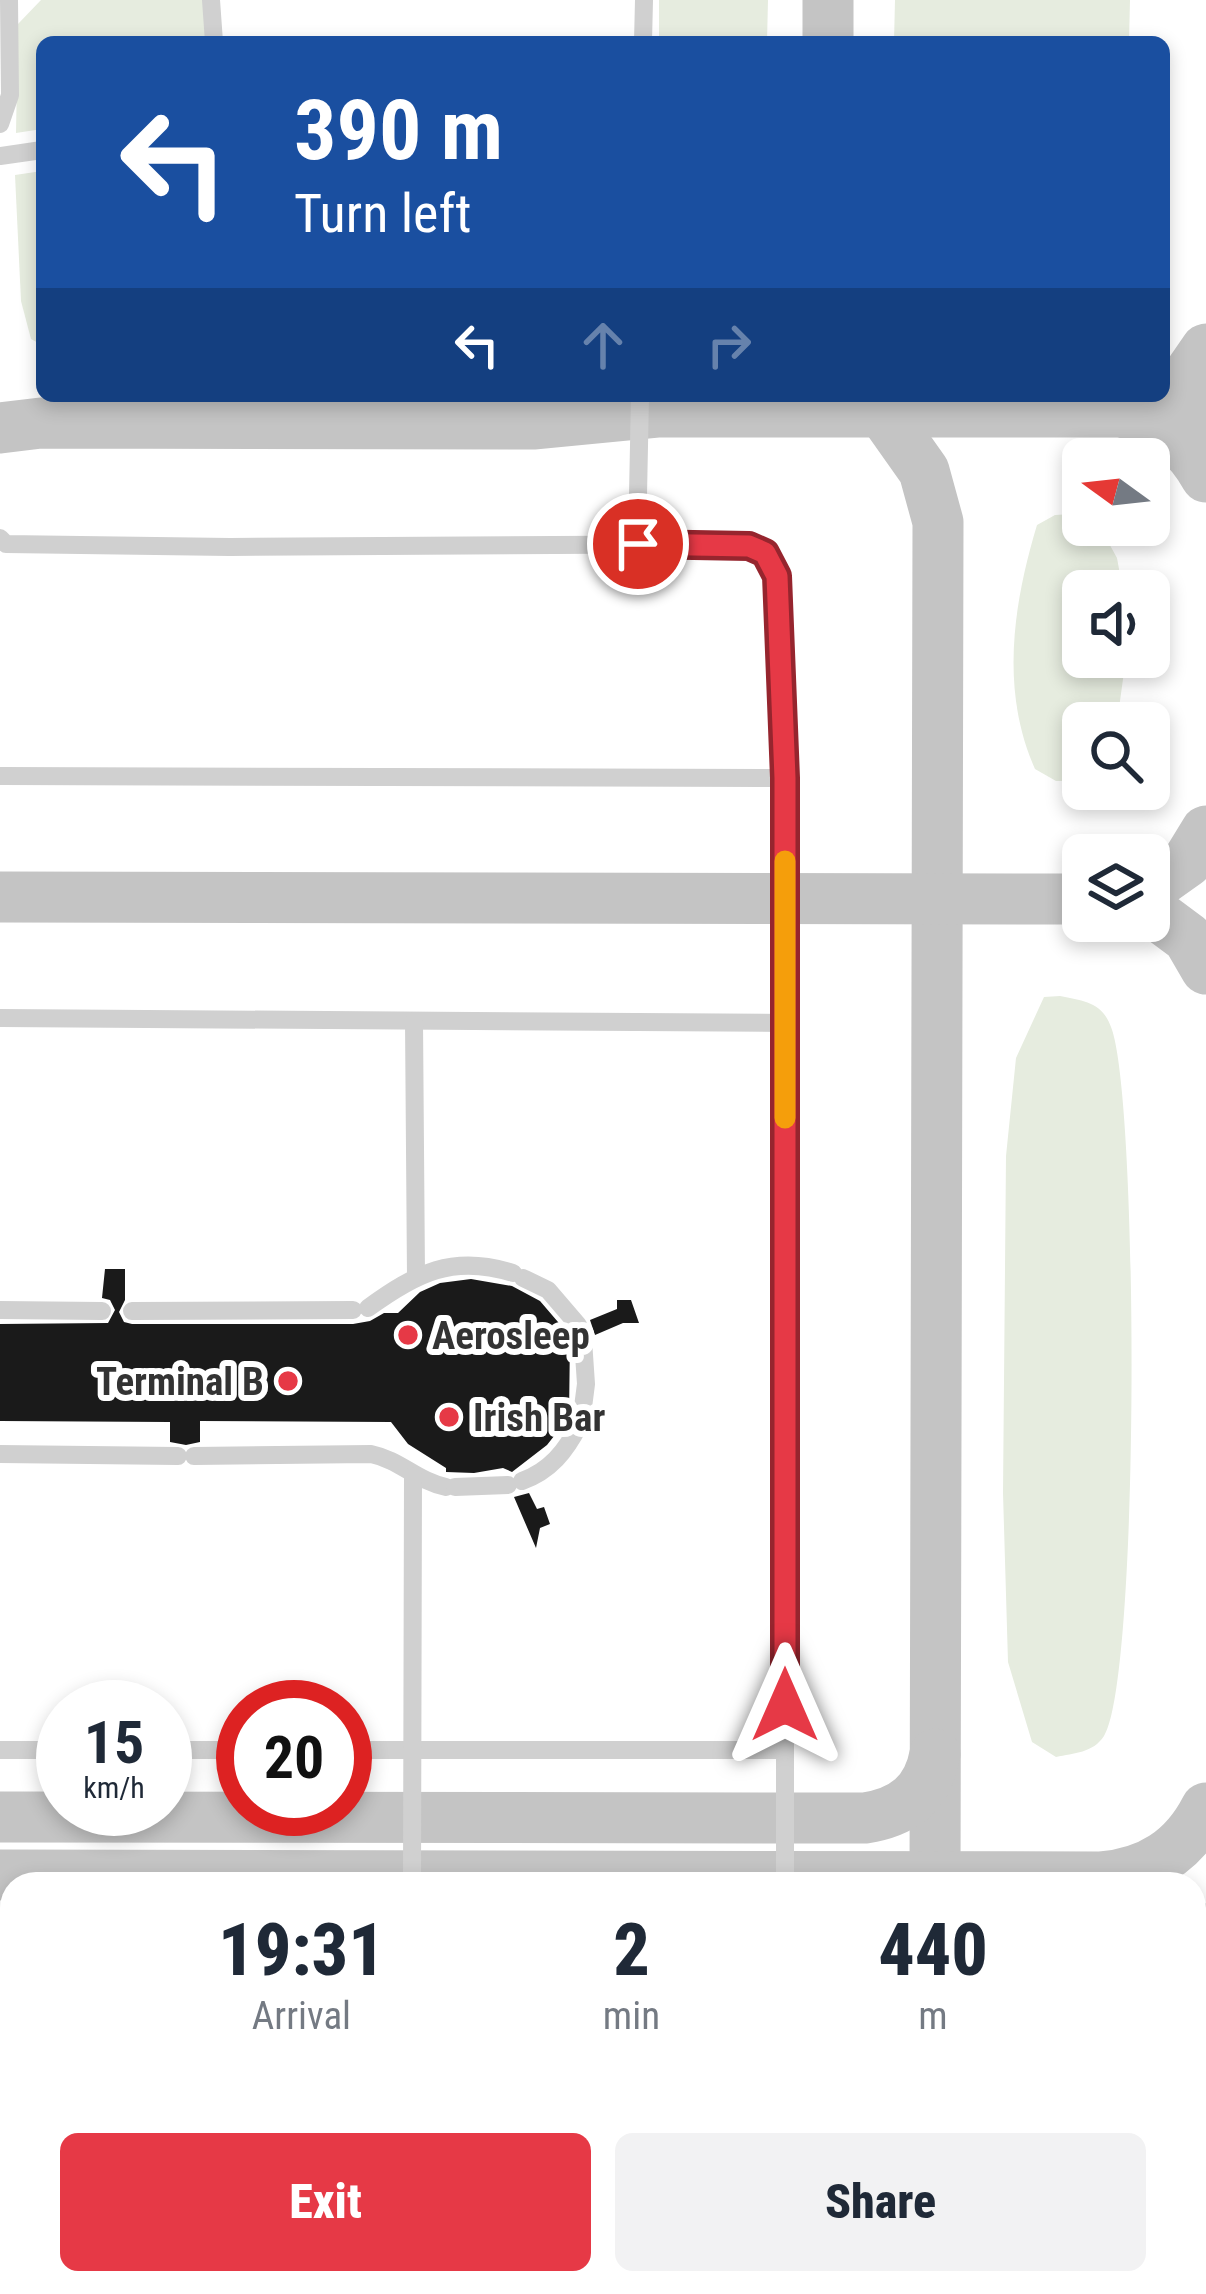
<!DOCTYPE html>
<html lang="en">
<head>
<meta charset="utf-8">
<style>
	:root { --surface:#fff; --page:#f2f2f3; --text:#1f2937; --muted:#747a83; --accent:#e63946 }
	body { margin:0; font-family:"Roboto Condensed",sans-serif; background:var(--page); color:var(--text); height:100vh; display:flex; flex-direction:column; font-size:45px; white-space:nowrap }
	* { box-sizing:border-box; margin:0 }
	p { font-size:39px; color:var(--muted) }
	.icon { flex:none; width:66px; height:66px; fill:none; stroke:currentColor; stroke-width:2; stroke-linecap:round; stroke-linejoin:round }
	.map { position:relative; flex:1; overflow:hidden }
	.details { position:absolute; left:0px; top:1872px; width:1206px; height:423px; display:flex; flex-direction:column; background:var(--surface); border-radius:36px 36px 0 0; box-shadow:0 6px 18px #0003 }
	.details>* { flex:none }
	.banner { position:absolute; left:36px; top:36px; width:1134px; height:366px; border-radius:18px; box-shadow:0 6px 18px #0003; background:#1a4fa0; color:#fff; overflow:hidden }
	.needle { width:78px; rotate:285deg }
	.controls { position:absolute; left:1062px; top:438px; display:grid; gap:24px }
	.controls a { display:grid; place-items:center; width:108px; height:108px; border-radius:18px; background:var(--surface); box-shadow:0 6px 18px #0003; font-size:60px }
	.speed { position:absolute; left:36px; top:1680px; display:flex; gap:24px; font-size:60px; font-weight:700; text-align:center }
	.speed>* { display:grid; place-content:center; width:156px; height:156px; border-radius:50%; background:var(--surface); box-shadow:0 6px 18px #0003; line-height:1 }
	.speed small { font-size:30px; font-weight:400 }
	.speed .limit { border:18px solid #d22; background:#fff; color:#111 }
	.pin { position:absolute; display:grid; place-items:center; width:102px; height:102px; color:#fff; margin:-51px; border:6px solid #fff; border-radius:50%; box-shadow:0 3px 12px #0007 }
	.me { position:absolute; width:132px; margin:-66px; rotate:0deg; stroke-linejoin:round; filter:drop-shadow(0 0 9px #0008) }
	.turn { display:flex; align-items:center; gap:42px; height:252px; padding:0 60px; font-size:54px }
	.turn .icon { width:156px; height:156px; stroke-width:2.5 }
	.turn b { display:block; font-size:84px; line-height:102px }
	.lanes { display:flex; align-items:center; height:114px; padding:0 60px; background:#0003; justify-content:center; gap:60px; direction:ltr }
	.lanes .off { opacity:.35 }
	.eta { display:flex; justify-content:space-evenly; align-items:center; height:204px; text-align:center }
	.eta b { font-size:72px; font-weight:800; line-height:84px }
	.button { display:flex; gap:24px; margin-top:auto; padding:24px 60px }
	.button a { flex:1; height:138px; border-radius:18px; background:var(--accent); color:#fff; font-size:48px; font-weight:800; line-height:138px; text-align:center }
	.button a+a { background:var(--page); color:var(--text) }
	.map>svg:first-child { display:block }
	.green { fill:#e6ecdf }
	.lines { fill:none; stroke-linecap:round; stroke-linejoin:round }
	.taxiway { stroke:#c4c4c4; stroke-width:51 }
	.building { fill:#1a1a1a }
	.minor-tunnel { stroke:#d6d6d6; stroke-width:18; stroke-dasharray:18 9; stroke-linecap:butt }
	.minor { stroke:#d0d0d0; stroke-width:18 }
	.route-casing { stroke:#96252e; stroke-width:30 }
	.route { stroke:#e63946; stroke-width:21 }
	.slow { stroke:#f59e0b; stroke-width:21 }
	.poi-dot { fill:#e63946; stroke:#fff; stroke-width:4.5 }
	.labels { text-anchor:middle; stroke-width:12; stroke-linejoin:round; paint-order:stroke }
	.poi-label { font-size:39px; font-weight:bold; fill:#333; stroke:#fff; text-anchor:start }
</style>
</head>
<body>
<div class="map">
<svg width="1206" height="2294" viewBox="0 0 1206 2294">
	<rect width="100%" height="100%" fill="#fff"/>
	<g class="green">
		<path d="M41 0H205L206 42H42V129L16 133 18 24Z"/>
		<path d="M659 0H768L767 42H659Z"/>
		<path d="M895 0H1130L1129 42H894Z"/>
		<path d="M42 171V345L31 339 21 301 15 175Z"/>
		<path d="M1072 514 1083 517V525L1100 527 1117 558 1123 591H1083V657H1126L1117 723H1083V781H1056L1035 769C1000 690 1013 605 1037 525L1055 515Z"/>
		<path d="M1060 996C1084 1001 1102 1002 1111 1027 1139 1097 1140 1680 1104 1736 1093 1753 1074 1753 1056 1757L1032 1742 1008 1662 1003 1493 1006 1156 1016 1058 1044 997Z"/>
	</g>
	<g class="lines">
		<g class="taxiway">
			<path d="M828 0V42"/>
			<path d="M1164 394 1186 378 1206 349"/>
			<path d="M871 396 924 471 938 522 935 1884"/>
			<path d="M1130 415C1164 425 1189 446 1206 477"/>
			<path d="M0 428 41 423 533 424 657 412H1206"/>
			<path d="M1149 889 1187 862 1206 831"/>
			<path d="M0 897 1083 899"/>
			<path d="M1149 909 1188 938 1206 969"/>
			<path d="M0 1817 865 1818C904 1812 928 1793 935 1754"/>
			<path d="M0 1875 1101 1877C1149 1873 1184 1851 1206 1808"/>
			<path d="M1194 1926 1206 1949"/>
			<path d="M0 1951H12"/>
			<path d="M0 2043H12"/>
			<path d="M934 2294V2283"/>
		</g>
	</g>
	<g class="building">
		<path d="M105 1269H125V1300L119 1312 124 1322 132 1324H353L370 1321 384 1313H398L420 1292 440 1283 471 1279 512 1286 540 1301 570 1336 569 1417 547 1445 512 1472 503 1468 474 1473 446 1472V1468L408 1444 391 1422 200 1421V1442L186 1445 170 1442V1422L0 1421V1324L108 1323 115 1310 110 1300 102 1298Z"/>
		<path d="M617 1300H631L639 1323H623L595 1335 590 1320 617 1309Z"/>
		<path d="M529 1493 537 1509 544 1507 550 1524 540 1528 536 1548 514 1497Z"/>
	</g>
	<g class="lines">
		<g class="minor-tunnel">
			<path d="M0 2009 12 2011"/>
			<path d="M735 2283 757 2294"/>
		</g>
		<g class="minor">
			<path d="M211 0 214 42"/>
			<path d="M643 42 644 0"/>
			<path d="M0 124 10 95 9 0"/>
			<path d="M0 156 42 150"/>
			<path d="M0 538 6 544 230 547 738 544C759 547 772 555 777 576L785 778V1884"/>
			<path d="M637 545 640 396"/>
			<path d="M0 776 785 778"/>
			<path d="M0 1018 786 1023"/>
			<path d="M414 1021 416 1276"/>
			<path d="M523 1278 548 1290 578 1325"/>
			<path d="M368 1308C416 1273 453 1254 513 1273"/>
			<path d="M0 1310 102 1311"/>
			<path d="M132 1311 353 1310"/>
			<path d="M582 1415 586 1384 583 1340"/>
			<path d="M0 1454 178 1456"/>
			<path d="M194 1456 371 1454C400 1460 417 1481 446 1487"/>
			<path d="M522 1481C550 1471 566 1451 579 1425"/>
			<path d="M455 1487 508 1485"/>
			<path d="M0 1750H63"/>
			<path d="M165 1750H243"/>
			<path d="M345 1750H785"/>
			<path d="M412 1884 413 1476"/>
			<path d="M0 2153H12"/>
			<path d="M411 2283V2294"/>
			<path d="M784 2283V2294"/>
		</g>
	</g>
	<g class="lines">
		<defs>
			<path id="route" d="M638 544 749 546 765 553 777 576 785 778V1705"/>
		</defs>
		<use href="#route" class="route-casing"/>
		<use href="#route" class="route"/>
		<path class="slow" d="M785 861V1118"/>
	</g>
	<g class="poi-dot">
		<circle cx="408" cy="1335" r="12"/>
		<circle cx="288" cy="1381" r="12"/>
		<circle cx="449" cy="1417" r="12"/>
	</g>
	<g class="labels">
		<g class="poi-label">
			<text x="432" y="1349">Aerosleep</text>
			<text x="264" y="1395" text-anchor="end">Terminal B</text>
			<text x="473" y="1431">Irish Bar</text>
		</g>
	</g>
</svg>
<div class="controls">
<a><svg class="needle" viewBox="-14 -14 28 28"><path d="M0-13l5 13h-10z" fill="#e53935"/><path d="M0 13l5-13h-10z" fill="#747a83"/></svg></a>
<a><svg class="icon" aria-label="sound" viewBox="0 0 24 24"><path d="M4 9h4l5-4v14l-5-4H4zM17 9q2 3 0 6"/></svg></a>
<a><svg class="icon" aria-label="search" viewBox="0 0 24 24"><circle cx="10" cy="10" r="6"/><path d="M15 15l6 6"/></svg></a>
<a><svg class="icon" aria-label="layers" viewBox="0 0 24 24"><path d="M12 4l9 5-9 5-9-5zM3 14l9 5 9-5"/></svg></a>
</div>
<div class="speed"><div>15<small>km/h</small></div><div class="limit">20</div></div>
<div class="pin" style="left:638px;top:544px;background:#d93025"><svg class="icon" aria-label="arrive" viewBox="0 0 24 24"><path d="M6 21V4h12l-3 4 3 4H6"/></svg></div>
<svg class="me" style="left:785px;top:1705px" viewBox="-20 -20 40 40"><path d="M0-17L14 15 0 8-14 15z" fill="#e63946" stroke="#fff" stroke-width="4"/></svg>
<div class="banner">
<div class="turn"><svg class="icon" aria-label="left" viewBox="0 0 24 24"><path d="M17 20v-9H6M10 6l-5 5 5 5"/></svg><div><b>390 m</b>Turn left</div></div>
<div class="lanes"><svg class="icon" aria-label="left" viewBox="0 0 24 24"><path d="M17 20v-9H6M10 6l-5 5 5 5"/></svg><svg class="icon off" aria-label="ahead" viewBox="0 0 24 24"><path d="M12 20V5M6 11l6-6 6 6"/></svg><svg class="icon off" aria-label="right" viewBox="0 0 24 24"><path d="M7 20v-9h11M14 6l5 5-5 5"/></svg></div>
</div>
<section class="details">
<div class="eta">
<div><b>19:31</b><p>Arrival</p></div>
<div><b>2</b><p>min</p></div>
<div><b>440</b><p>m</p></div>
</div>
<div class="button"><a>Exit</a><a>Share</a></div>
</section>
</div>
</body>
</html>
